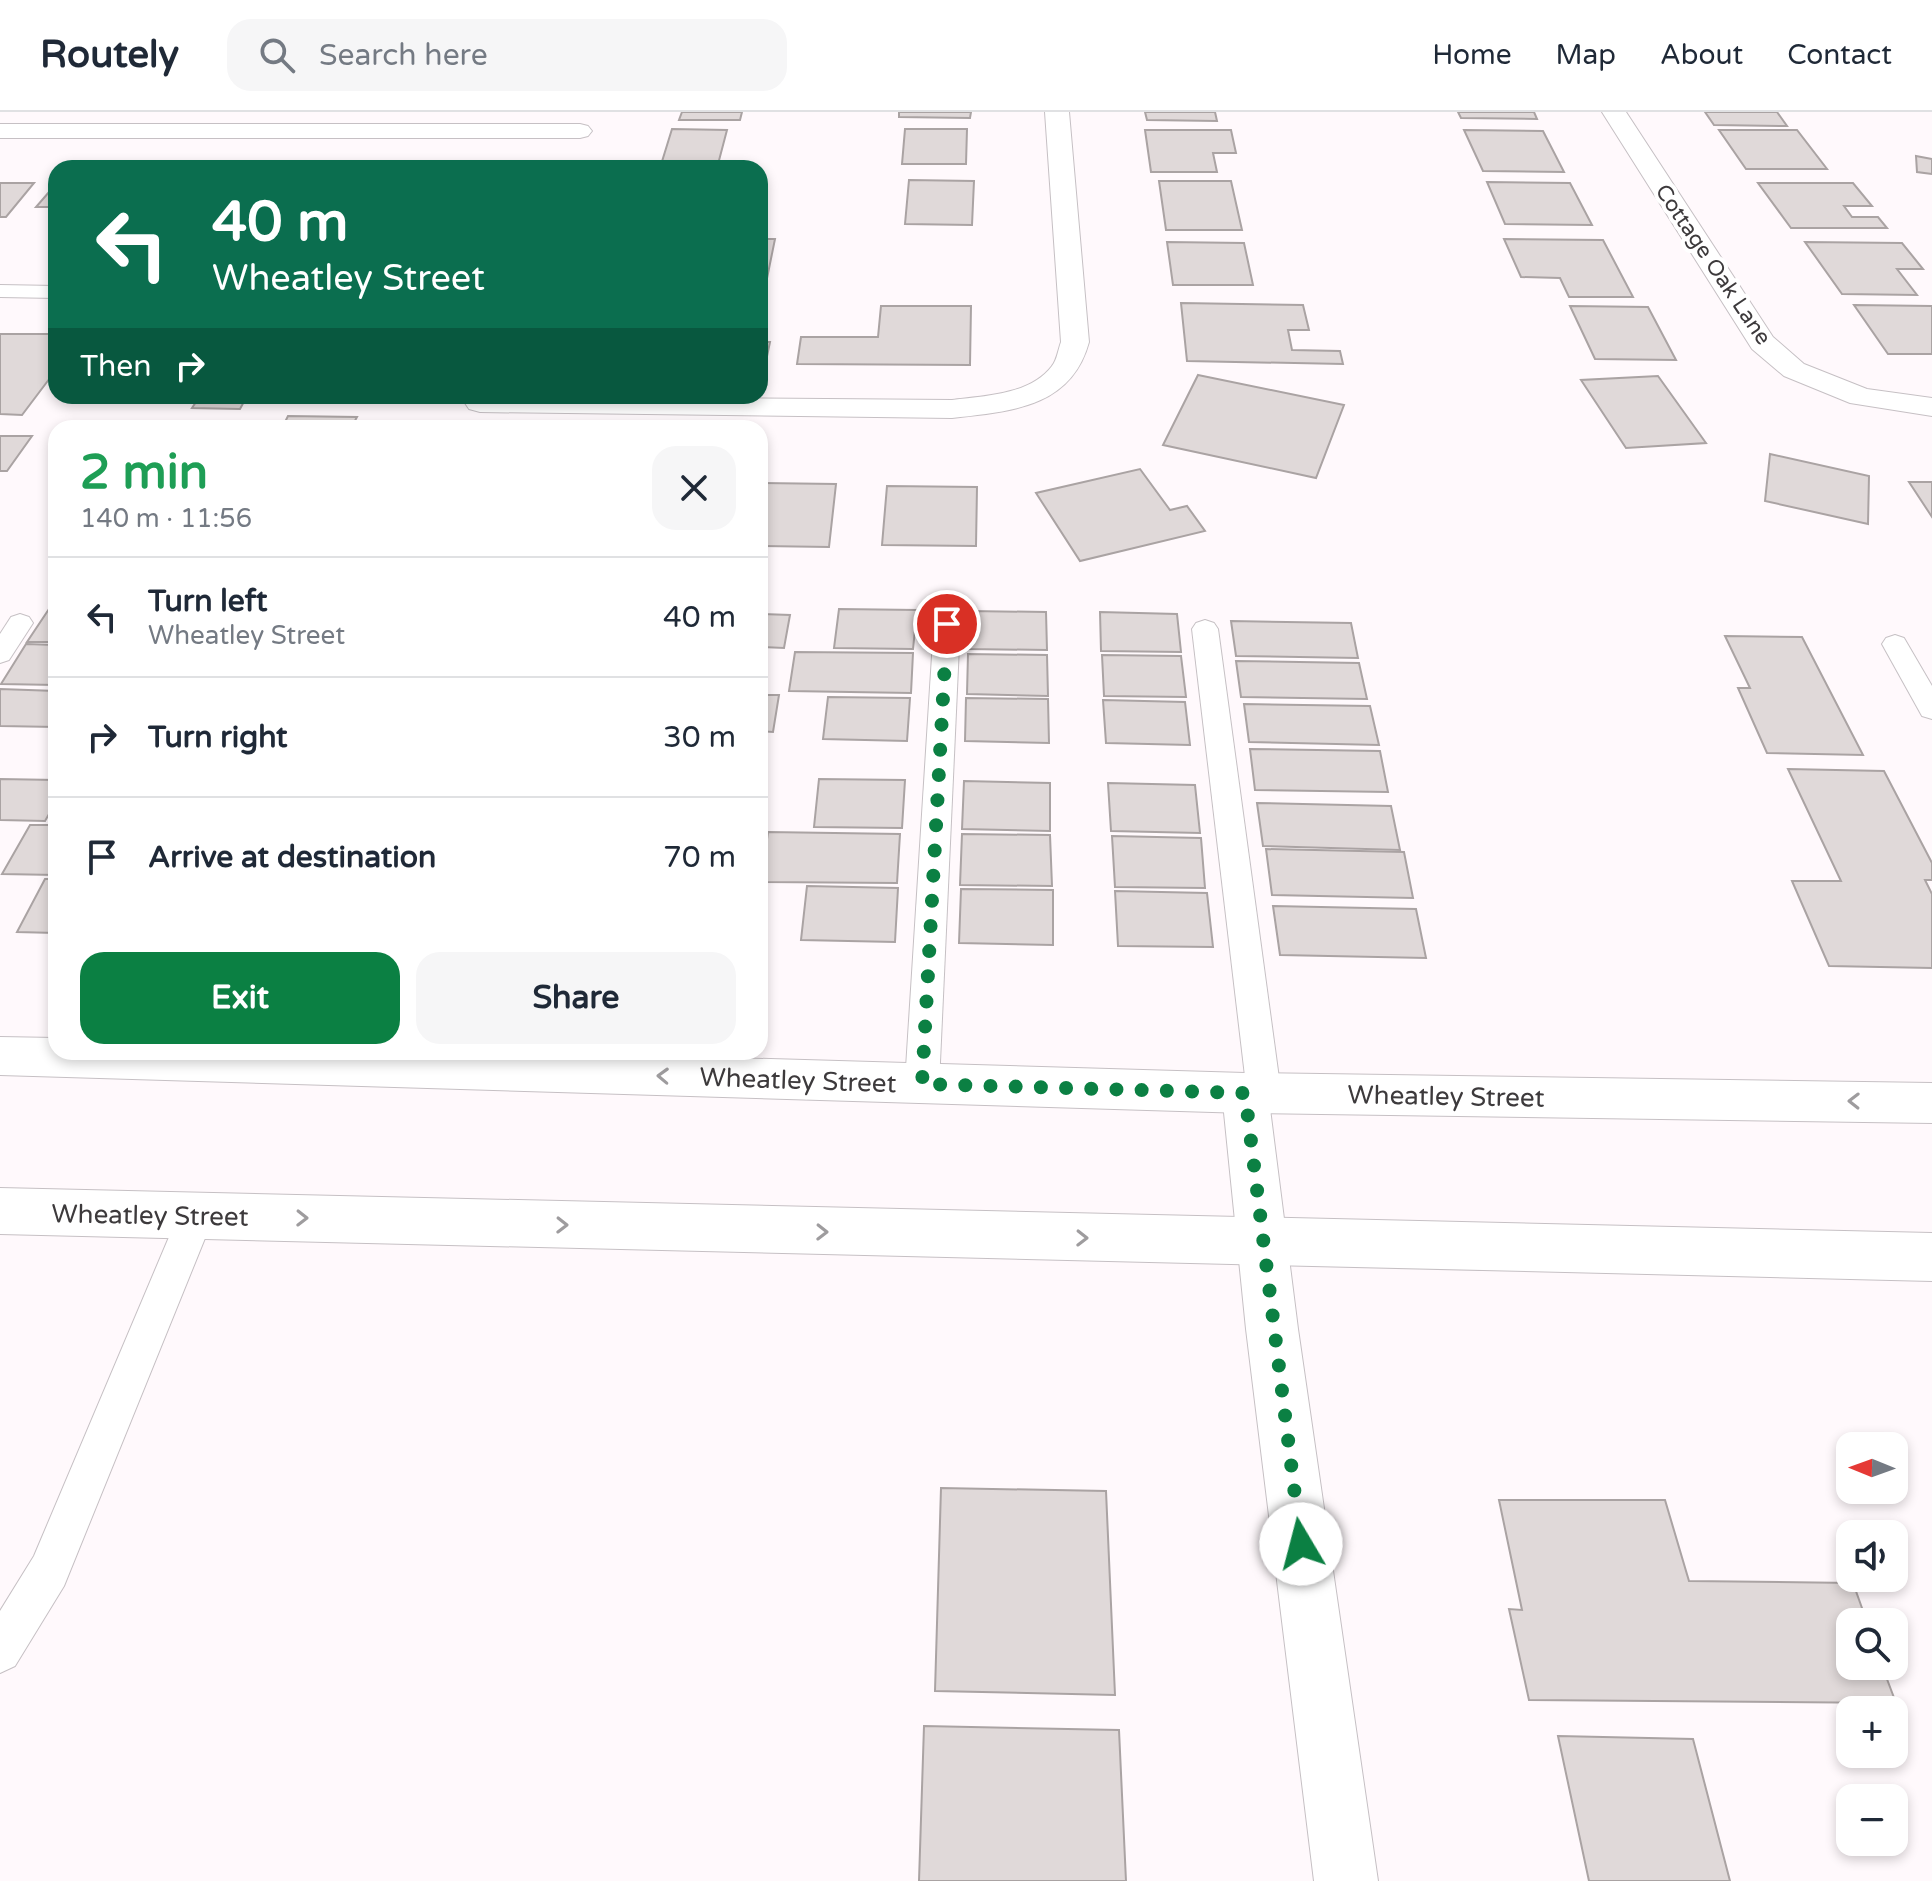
<!DOCTYPE html>
<html lang="en">
<head>
<meta charset="utf-8">
<style>
	:root { --surface:#fff; --page:#f6f6f7; --text:#1f2937; --muted:#747a83; --line:#e0e1e3; --accent:#0b8043 }
	body { margin:0; font-family:"Varela Round",sans-serif; background:var(--page); color:var(--text); height:100vh; display:flex; flex-direction:column; font-size:30px; white-space:nowrap }
	* { box-sizing:border-box; margin:0 }
	p { font-size:26px; color:var(--muted) }
	.icon { flex:none; width:44px; height:44px; fill:none; stroke:currentColor; stroke-width:2; stroke-linecap:round; stroke-linejoin:round }
	.map { position:relative; flex:1; overflow:hidden }
	.panel { position:absolute; left:48px; top:308px; width:720px; height:640px; display:flex; flex-direction:column; background:var(--surface); border-radius:24px; box-shadow:0 4px 12px #0003 }
	.panel>* { flex:none }
	.top-card { position:absolute; left:48px; top:48px; width:720px; height:244px; border-radius:24px; box-shadow:0 4px 12px #0003; background:#0b6e4f; color:#fff; overflow:hidden }
	.needle { width:52px; rotate:271deg }
	.buttons { position:absolute; left:1836px; top:1320px; display:grid; gap:16px }
	.buttons a { display:grid; place-items:center; width:72px; height:72px; border-radius:16px; background:var(--surface); box-shadow:0 4px 12px #0003; font-size:40px }
	.pin { position:absolute; display:grid; place-items:center; width:68px; height:68px; color:#fff; margin:-34px; border:4px solid #fff; border-radius:50%; box-shadow:0 2px 8px #0007 }
	.me { position:absolute; width:88px; margin:-44px; rotate:352deg; stroke-linejoin:round; filter:drop-shadow(0 0 6px #0008) }
	.turn { display:flex; align-items:center; gap:28px; height:168px; padding:0 32px; font-size:36px }
	.turn .icon { width:104px; height:104px; stroke-width:2.5 }
	.turn b { display:block; font-size:56px; line-height:68px }
	.then { display:flex; align-items:center; height:76px; padding:0 32px; background:#0003; gap:16px; font-size:30px }
	.round { display:grid; place-items:center; flex:none; width:84px; height:84px; border-radius:24px; background:var(--page) }
	.summary { display:flex; align-items:center; justify-content:space-between; height:136px; padding:0 32px }
	h1 { font-size:48px; font-weight:700; line-height:60px; color:#1e9e55 }
	.primary-button { display:flex; gap:16px; margin-top:auto; padding:16px 32px }
	.primary-button a { flex:1; height:92px; border-radius:24px; background:var(--accent); color:#fff; font-size:32px; font-weight:700; line-height:92px; text-align:center }
	.primary-button a+a { background:var(--page); color:var(--text) }
	ul { padding:0; list-style:none }
	li { display:flex; align-items:center; gap:24px; height:120px; padding:0 32px; border-top:2px solid var(--line) }
	li div { flex:1 }
	li b { display:block; font-size:30px }
	li em { font-style:normal }
	header { display:flex; align-items:center; gap:48px; box-sizing:border-box; height:112px; padding:0 40px; background:var(--surface); border-bottom:2px solid var(--line) }
	header strong { font-size:38px }
	nav { display:flex; gap:44px; margin-inline-start:auto; font-size:28px }
	.search { width:560px; height:72px; background:var(--page); display:flex; align-items:center; gap:20px; box-sizing:border-box; padding:0 28px; border-radius:24px; color:var(--muted); font-size:30px }
	.map>svg:first-child { display:block }
	.building { fill:#e0d9d9; stroke:#aaa3a3; stroke-width:2 }
	.lines { fill:none; stroke-linecap:round; stroke-linejoin:round }
	.lane-casing { stroke:#c6c0c4; stroke-width:2 }
	.street-casing { stroke:#c6c0c4; stroke-width:2 }
	.secondary-casing { stroke:#c6c0c4; stroke-width:2 }
	.lane { fill:#fff; fill-rule:evenodd }
	.street { fill:#fff; fill-rule:evenodd }
	.secondary { fill:#fff; fill-rule:evenodd }
	.oneway { stroke:#9e9c9e }
	.route { stroke:#0b8043; stroke-width:14; stroke-dasharray:0 25.2 }
	.labels { text-anchor:middle; stroke-width:8; stroke-linejoin:round; paint-order:stroke }
	.far-street-label { font-size:22px; fill:#3d3a3c; stroke:#fff }
	.street-label { font-size:26px; fill:#3d3a3c; stroke:#fff }
</style>
</head>
<body>
<header>
<strong>Routely</strong>
<div class="search"><svg class="icon" aria-label="search" viewBox="0 0 24 24"><circle cx="10" cy="10" r="6"/><path d="M15 15l6 6"/></svg>Search here</div>
<nav><a>Home</a><a>Map</a><a>About</a><a>Contact</a></nav>
</header>
<div class="map">
<svg width="1932" height="1769" viewBox="0 0 1932 1769">
	<rect width="100%" height="100%" fill="#fff9fc"/>
	<g class="building">
		<path d="M682 0H742L740 8H679Z"/>
		<path d="M899 0H971L970 6 899 5Z"/>
		<path d="M1145 0H1215L1217 9 1147 8Z"/>
		<path d="M1458 0H1534L1537 7 1461 6Z"/>
		<path d="M1705 0H1777L1787 14 1714 13Z"/>
		<path d="M672 17 727 18 717 56H660Z"/>
		<path d="M905 17H967L966 52H902Z"/>
		<path d="M1145 18H1231L1236 41H1213L1217 60H1151Z"/>
		<path d="M1464 18 1543 19 1564 60 1483 59Z"/>
		<path d="M1719 18H1797L1827 57H1746Z"/>
		<path d="M1916 44 1932 47V62L1917 60Z"/>
		<path d="M909 68 974 69 972 113 905 112Z"/>
		<path d="M1159 69H1231L1242 118H1166Z"/>
		<path d="M1487 70 1570 71 1592 113 1505 112Z"/>
		<path d="M0 71H34L6 105H0Z"/>
		<path d="M1758 71H1853L1872 94H1844L1852 105H1878L1887 116H1791Z"/>
		<path d="M56 72V95H36Z"/>
		<path d="M760 127H775L763 186H760Z"/>
		<path d="M1504 127 1603 128 1633 185H1569L1560 166 1521 165Z"/>
		<path d="M1167 130 1244 131 1253 173H1173Z"/>
		<path d="M1805 130 1902 131 1923 157H1897L1917 183 1842 182Z"/>
		<path d="M1181 191 1303 193 1309 218H1288L1292 238 1340 239 1343 252 1187 249Z"/>
		<path d="M1854 193 1932 194V242H1888Z"/>
		<path d="M881 194H971L970 253 797 252 801 225H878Z"/>
		<path d="M1570 194 1648 195 1676 248 1595 247Z"/>
		<path d="M0 222H56V258L22 303 0 302Z"/>
		<path d="M760 230H770L765 254H760Z"/>
		<path d="M1198 263 1344 293 1316 366 1163 333Z"/>
		<path d="M1658 264 1706 331 1626 336 1581 268Z"/>
		<path d="M200 284H247L240 297 192 296Z"/>
		<path d="M288 304 357 305 351 316H282Z"/>
		<path d="M0 324H32L7 359H0Z"/>
		<path d="M1770 342 1869 364 1868 412 1765 389Z"/>
		<path d="M1140 357 1170 398 1187 394 1205 419 1080 449 1036 381Z"/>
		<path d="M1909 370H1932V405Z"/>
		<path d="M760 371 836 372 829 435 760 434Z"/>
		<path d="M887 374 977 375 976 434 882 433Z"/>
		<path d="M49 497H56V530H27Z"/>
		<path d="M839 497 917 498 913 537 834 536Z"/>
		<path d="M969 499 1046 500 1047 538 968 537Z"/>
		<path d="M1100 500 1177 502 1181 540 1101 539Z"/>
		<path d="M760 502 790 503 784 536 760 535Z"/>
		<path d="M1231 509 1351 511 1358 546 1236 544Z"/>
		<path d="M1725 524 1802 525 1863 643 1767 641 1738 576H1750Z"/>
		<path d="M26 532 56 533V573L1 572Z"/>
		<path d="M795 540 913 541 911 581 789 579Z"/>
		<path d="M968 542 1047 543 1048 584 967 582Z"/>
		<path d="M1102 543 1181 544 1186 585 1104 584Z"/>
		<path d="M1236 549 1359 551 1367 587 1241 585Z"/>
		<path d="M0 577 56 579V615L0 614Z"/>
		<path d="M760 583H779L773 620 760 619Z"/>
		<path d="M828 585 910 586 907 629 823 627Z"/>
		<path d="M966 586 1048 587 1049 631 965 629Z"/>
		<path d="M1103 588 1185 590 1190 633 1106 631Z"/>
		<path d="M1244 592 1370 594 1379 633 1249 630Z"/>
		<path d="M1250 637 1380 639 1388 680 1255 678Z"/>
		<path d="M1788 657 1884 659 1932 751V768H1925L1932 782V856L1829 854 1792 769H1841Z"/>
		<path d="M0 667 56 668V690L45 709 0 708Z"/>
		<path d="M819 667 905 668 902 716 814 715Z"/>
		<path d="M964 669 1050 671V719L962 717Z"/>
		<path d="M1108 671 1195 673 1200 721 1111 719Z"/>
		<path d="M1257 691 1391 694 1400 738 1263 734Z"/>
		<path d="M30 713H56V763L2 762Z"/>
		<path d="M768 720 900 722 897 771 761 770Z"/>
		<path d="M962 722 1050 723 1052 774 960 773Z"/>
		<path d="M1112 724 1201 726 1205 776 1115 775Z"/>
		<path d="M1266 737 1404 740 1413 786 1272 783Z"/>
		<path d="M45 767H56V821L17 820Z"/>
		<path d="M807 774 898 776 895 830 801 828Z"/>
		<path d="M961 777 1053 778V833L959 831Z"/>
		<path d="M1115 779 1207 781 1213 835 1118 834Z"/>
		<path d="M1273 794 1416 797 1426 846 1280 843Z"/>
		<path d="M941 1376 1106 1379 1115 1583 935 1579Z"/>
		<path d="M1499 1388H1665L1689 1469 1853 1471 1867 1510H1850V1554H1882L1896 1591 1529 1588 1509 1497 1522 1498Z"/>
		<path d="M924 1614 1119 1618 1126 1769H919Z"/>
		<path d="M1558 1624 1693 1627 1730 1769H1589Z"/>
	</g>
	<g class="lines">
		<defs>
			<g id="lane">
				<path d="M0 173 56 174V186L0 185Z"/>
				<path d="M20 502 29 505 33 511 9 548 0 551V522L11 505Z"/>
				<path d="M947 503 956 506 960 512 939 972 934 982 922 987 910 982 905 972 934 512 938 506Z"/>
				<path d="M1205 508 1214 511 1218 517 1281 981 1276 991 1264 996 1252 991 1247 981 1192 517 1196 511Z"/>
				<path d="M1895 523 1904 526 1932 574V607L1922 604 1882 532 1886 526Z"/>
				<path d="M196 1087 209 1092 214 1104 64 1474 15 1554 0 1561V1499L34 1444 183 1092Z"/>
			</g>
			<g id="street">
				<path d="M1045 0H1069L1089 230C1071 296 1011 299 952 306L480 300 469 297 465 291 472 284 952 288C984 284 1030 283 1052 254 1057 248 1058 238 1061 230Z"/>
				<path d="M1602 0H1626L1773 225 1804 252 1867 277 1932 286V304L1850 291 1784 264 1752 237Z"/>
				<path d="M0 12H580L588 14 592 19 588 24 580 26H0Z"/>
				<path d="M1245 961 1261 967 1268 981 1298 1217 1378 1769H1314L1246 1217 1222 981 1229 967Z"/>
			</g>
			<g id="secondary">
				<path d="M0 925 56 926V940H529L1245 961 1932 971V1011L1245 1001 0 963Z"/>
				<path d="M0 1076 1932 1121V1169L0 1122Z"/>
			</g>
		</defs>
		<use href="#lane" class="lane-casing"/>
		<use href="#street" class="street-casing"/>
		<use href="#secondary" class="secondary-casing"/>
		<use href="#lane" class="lane"/>
		<use href="#street" class="street"/>
		<use href="#secondary" class="secondary"/>
	</g>
	<defs><path id="oneway-chevron" d="M-2-3.5L2.5 0L-2 3.5" fill="none" stroke-width="1.6" stroke-linecap="round" stroke-linejoin="round" transform="scale(2)"/></defs>
	<g class="oneway">
		<use href="#oneway-chevron" transform="translate(663 964) rotate(-178)"/>
		<use href="#oneway-chevron" transform="translate(1854 989) rotate(-179)"/>
		<use href="#oneway-chevron" transform="translate(302 1106) rotate(1)"/>
		<use href="#oneway-chevron" transform="translate(562 1113) rotate(1)"/>
		<use href="#oneway-chevron" transform="translate(822 1120) rotate(1)"/>
		<use href="#oneway-chevron" transform="translate(1082 1126) rotate(1)"/>
	</g>
	<g class="lines">
		<path class="route" d="M947 512 922 972 1245 981 1301 1432"/>
	</g>
	<g class="labels">
		<g class="far-street-label">
			<text transform="translate(1714 152) rotate(56)" y="8">Cottage Oak Lane</text>
		</g>
		<g class="street-label">
			<text transform="translate(798 968) rotate(2)" y="9">Wheatley Street</text>
			<text transform="translate(1446 984) rotate(1)" y="9">Wheatley Street</text>
			<text transform="translate(150 1103) rotate(1)" y="9">Wheatley Street</text>
		</g>
	</g>
</svg>
<div class="buttons">
<a><svg class="needle" viewBox="-14 -14 28 28"><path d="M0-13l5 13h-10z" fill="#e53935"/><path d="M0 13l5-13h-10z" fill="#747a83"/></svg></a>
<a><svg class="icon" aria-label="sound" viewBox="0 0 24 24"><path d="M4 9h4l5-4v14l-5-4H4zM17 9q2 3 0 6"/></svg></a>
<a><svg class="icon" aria-label="search" viewBox="0 0 24 24"><circle cx="10" cy="10" r="6"/><path d="M15 15l6 6"/></svg></a>
<a>+</a>
<a>−</a>
</div>
<div class="pin" style="left:947px;top:512px;background:#d93025"><svg class="icon" aria-label="arrive" viewBox="0 0 24 24"><path d="M6 21V4h12l-3 4 3 4H6"/></svg></div>
<svg class="me" style="left:1301px;top:1432px" viewBox="-20 -20 40 40"><circle r="19" fill="#fff"/><path d="M0-13L10 11 0 6-10 11z" fill="#0b8043"/></svg>
<div class="top-card">
<div class="turn"><svg class="icon" aria-label="left" viewBox="0 0 24 24"><path d="M17 20v-9H6M10 6l-5 5 5 5"/></svg><div><b>40 m</b>Wheatley Street</div></div>
<div class="then">Then<svg class="icon" aria-label="right" viewBox="0 0 24 24"><path d="M7 20v-9h11M14 6l5 5-5 5"/></svg></div>
</div>
<section class="panel">
<div class="summary"><div><h1>2 min</h1><p>140 m · 11:56</p></div><a class="round"><svg class="icon" aria-label="close" viewBox="0 0 24 24"><path d="M6 6l12 12M18 6L6 18"/></svg></a></div>
<ul>
<li><svg class="icon" aria-label="left" viewBox="0 0 24 24"><path d="M17 20v-9H6M10 6l-5 5 5 5"/></svg><div><b>Turn left</b><p>Wheatley Street</p></div><em>40 m</em></li>
<li><svg class="icon" aria-label="right" viewBox="0 0 24 24"><path d="M7 20v-9h11M14 6l5 5-5 5"/></svg><div><b>Turn right</b></div><em>30 m</em></li>
<li><svg class="icon" aria-label="arrive" viewBox="0 0 24 24"><path d="M6 21V4h12l-3 4 3 4H6"/></svg><div><b>Arrive at destination</b></div><em>70 m</em></li>
</ul>
<div class="primary-button"><a>Exit</a><a>Share</a></div>
</section>
</div>
</body>
</html>
